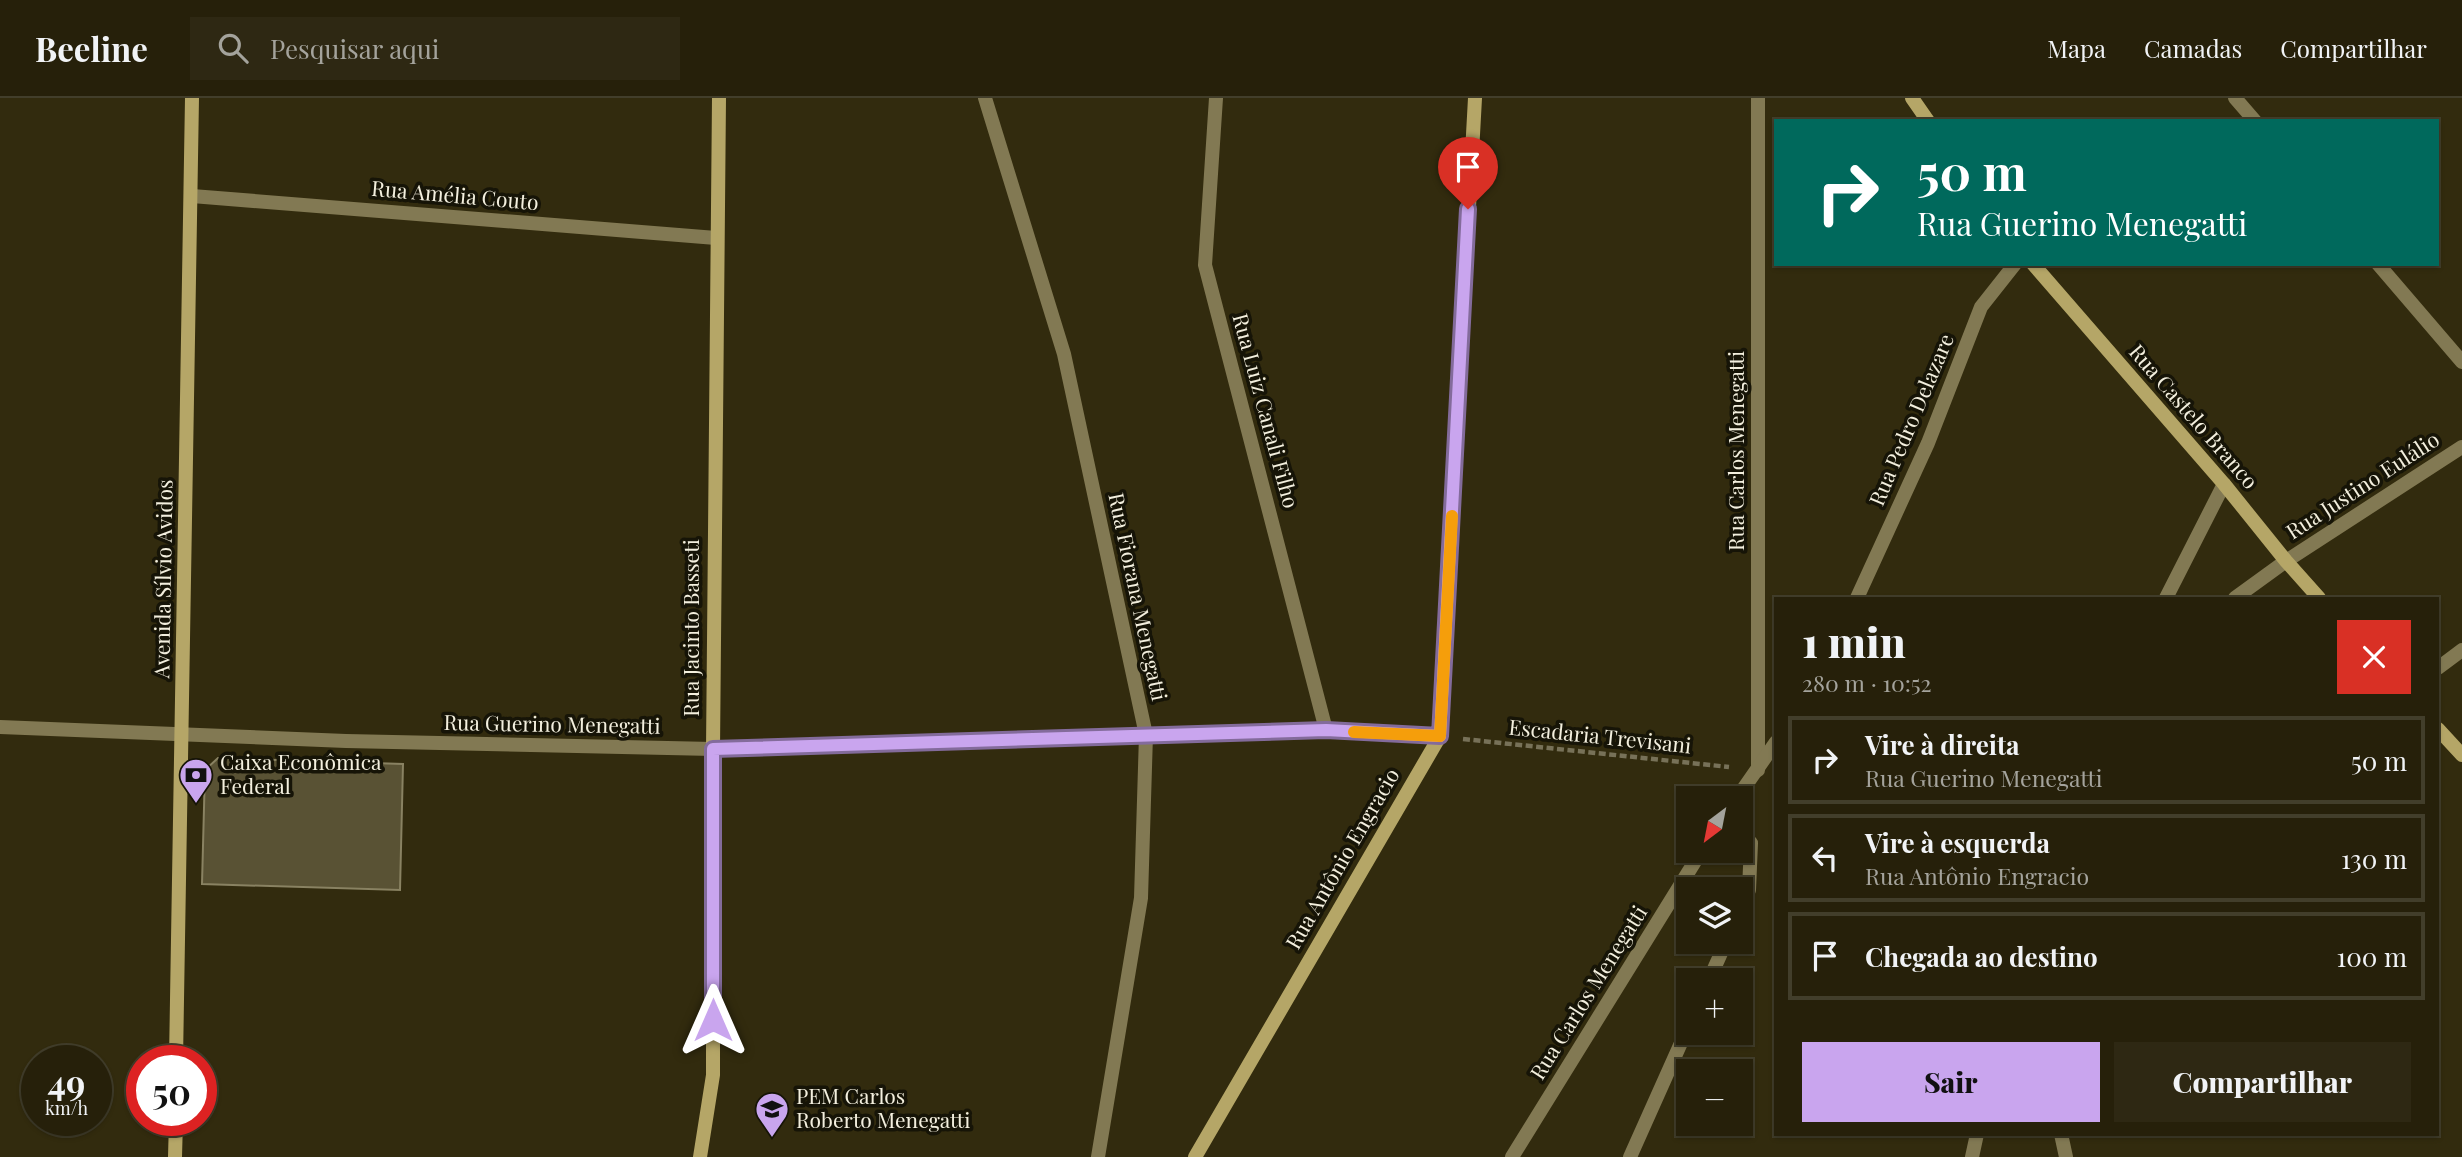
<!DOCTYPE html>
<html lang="pt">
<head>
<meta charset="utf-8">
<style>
	:root { --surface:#26200a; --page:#2e2813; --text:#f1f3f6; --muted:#a4a39c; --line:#423e2b; --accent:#c9a5ee }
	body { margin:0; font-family:"Playfair Display",serif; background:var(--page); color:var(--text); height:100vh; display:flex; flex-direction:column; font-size:26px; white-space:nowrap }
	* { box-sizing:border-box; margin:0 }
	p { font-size:23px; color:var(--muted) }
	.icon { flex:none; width:38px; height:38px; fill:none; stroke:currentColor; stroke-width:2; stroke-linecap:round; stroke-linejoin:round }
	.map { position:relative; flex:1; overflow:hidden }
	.details { position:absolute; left:1774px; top:499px; width:665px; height:539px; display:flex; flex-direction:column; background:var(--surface); border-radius:0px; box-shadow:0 2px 5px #0004,0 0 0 2px var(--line) }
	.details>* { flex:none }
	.banner { position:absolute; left:1774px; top:21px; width:665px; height:147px; border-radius:0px; box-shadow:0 2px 5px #0004,0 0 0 2px var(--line); background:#00695c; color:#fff; overflow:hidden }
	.needle { width:46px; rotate:212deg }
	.controls { position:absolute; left:1676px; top:688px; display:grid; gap:14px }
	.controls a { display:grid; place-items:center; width:77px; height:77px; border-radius:0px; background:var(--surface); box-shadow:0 2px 5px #0004,0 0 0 2px var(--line); font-size:35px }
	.speed { position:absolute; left:21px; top:947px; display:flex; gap:14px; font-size:35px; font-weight:700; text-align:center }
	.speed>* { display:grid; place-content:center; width:91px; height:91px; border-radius:50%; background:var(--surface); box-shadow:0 2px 5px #0004,0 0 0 2px var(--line); line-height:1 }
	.speed small { font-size:18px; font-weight:400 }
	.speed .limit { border:10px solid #d22; background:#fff; color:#111 }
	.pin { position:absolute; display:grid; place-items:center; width:60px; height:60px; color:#fff; margin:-72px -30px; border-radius:50% 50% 50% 0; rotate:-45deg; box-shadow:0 0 7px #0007 }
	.pin .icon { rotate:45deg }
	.me { position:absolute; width:77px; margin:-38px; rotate:0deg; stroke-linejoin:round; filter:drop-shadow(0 0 5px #0008) }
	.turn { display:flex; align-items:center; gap:24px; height:147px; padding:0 28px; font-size:32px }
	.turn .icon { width:91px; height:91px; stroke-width:2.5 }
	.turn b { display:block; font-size:49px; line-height:60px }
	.round { display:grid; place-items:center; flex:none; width:74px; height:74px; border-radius:0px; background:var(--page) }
	.overview { display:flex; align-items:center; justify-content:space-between; height:119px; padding:0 28px }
	h1 { font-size:42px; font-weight:800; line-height:52px }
	.cta { display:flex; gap:14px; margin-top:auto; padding:14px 28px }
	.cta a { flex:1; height:80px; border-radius:0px; background:var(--accent); color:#111; font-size:28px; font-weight:800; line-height:80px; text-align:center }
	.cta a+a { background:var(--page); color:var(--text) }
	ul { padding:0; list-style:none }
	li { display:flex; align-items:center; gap:21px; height:88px; margin:0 14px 10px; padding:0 14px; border:4px solid var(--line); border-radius:0px }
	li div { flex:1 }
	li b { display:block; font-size:26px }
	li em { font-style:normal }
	header { display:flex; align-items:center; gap:42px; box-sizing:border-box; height:98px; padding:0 35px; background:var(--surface); border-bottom:2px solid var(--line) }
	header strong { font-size:33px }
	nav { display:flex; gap:38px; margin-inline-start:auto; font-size:24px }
	.search { width:490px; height:63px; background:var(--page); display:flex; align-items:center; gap:18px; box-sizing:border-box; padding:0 24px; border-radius:0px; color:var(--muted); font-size:26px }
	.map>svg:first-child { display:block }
	.building { fill:#595234; stroke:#898262; stroke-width:2 }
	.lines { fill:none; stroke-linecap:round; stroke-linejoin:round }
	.path { stroke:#777158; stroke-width:4.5; stroke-dasharray:7 3.5; stroke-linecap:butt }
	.street { stroke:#827953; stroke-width:14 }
	.secondary { stroke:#b5a667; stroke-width:14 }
	.route-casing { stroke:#836b9b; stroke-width:18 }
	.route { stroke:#c9a5ee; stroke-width:12 }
	.slow { stroke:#f59e0b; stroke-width:12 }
	.labels { text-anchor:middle; stroke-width:7; stroke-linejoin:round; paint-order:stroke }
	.street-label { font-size:21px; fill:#f3efde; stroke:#161407 }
	.poi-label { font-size:21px; fill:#f3efde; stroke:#161407; text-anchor:start }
</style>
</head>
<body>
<header>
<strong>Beeline</strong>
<div class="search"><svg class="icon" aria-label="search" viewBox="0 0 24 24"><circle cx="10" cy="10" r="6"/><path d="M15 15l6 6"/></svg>Pesquisar aqui</div>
<nav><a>Mapa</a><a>Camadas</a><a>Compartilhar</a></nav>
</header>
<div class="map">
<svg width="2462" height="1059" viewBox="0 0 2462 1059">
	<rect width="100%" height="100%" fill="#322b0e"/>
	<path class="building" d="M218 660 403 666 400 792 202 786 205 672Z"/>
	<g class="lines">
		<path class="path" d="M1463 641 1729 669"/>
		<g class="street">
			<path d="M985 0 1064 256 1146 637 1141 800 1098 1059"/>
			<path d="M1216 0 1205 167 1326 632"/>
			<path d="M2235 0 2255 23"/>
			<path d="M192 98 716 140"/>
			<path d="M2378 166 2462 264"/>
			<path d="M1857 500 1928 345 1981 209 2015 166"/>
			<path d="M2166 500 2224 386"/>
			<path d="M2235 500 2286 463 2462 349"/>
			<path d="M2438 570 2462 552"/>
			<path d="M0 629 346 643 713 651 1326 632 1440 638"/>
			<path d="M1758 672V0"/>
			<path d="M1737 700 1776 644"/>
			<path d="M1741 734 1751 745 1749 792 1741 809"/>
			<path d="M1709 882 1726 844"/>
			<path d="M2061 1036 2066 1059"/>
			<path d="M1512 1059 1702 752"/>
			<path d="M1630 1059 1689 927"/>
			<path d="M1972 1059 1977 1036"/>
		</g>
		<g class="secondary">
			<path d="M1912 0 1928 23"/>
			<path d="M2033 166 2224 386 2286 463 2319 500"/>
			<path d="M2438 631 2462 657"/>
			<path d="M176 962 192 0"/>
			<path d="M175 1059 176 1022"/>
			<path d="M700 1059 713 977V651L719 0"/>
			<path d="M1195 1059 1440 638 1475 0"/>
		</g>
	</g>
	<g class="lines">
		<defs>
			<path id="route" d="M713 922V651L1326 632 1440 638 1468 111"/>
		</defs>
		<use href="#route" class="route-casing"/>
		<use href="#route" class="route"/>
		<path class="slow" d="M1354 634 1440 638 1452 418"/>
	</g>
	<defs>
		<symbol id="bank-pin" viewBox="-11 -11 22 30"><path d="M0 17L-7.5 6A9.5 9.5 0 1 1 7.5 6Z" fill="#c9a5ee" stroke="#161407"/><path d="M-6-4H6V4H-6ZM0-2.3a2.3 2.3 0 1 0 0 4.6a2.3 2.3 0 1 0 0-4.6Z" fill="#111"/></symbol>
		<symbol id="school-pin" viewBox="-11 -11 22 30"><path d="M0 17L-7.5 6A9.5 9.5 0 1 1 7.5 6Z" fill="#c9a5ee" stroke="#161407"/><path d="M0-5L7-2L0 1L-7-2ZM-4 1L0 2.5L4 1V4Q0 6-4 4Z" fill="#111"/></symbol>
	</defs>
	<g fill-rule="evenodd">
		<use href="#bank-pin" x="177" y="658" width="38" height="52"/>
		<use href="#school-pin" x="753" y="992" width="38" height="52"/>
	</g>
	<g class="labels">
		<g class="street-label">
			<text transform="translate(455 98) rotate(5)" y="7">Rua Amélia Couto</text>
			<text transform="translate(1265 313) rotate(75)" y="7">Rua Luiz Canali Filho</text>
			<text transform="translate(2193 319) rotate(49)" y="7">Rua Castelo Branco</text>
			<text transform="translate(1912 322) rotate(-67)" y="7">Rua Pedro Delazare</text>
			<text transform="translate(1737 353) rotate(-90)" y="7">Rua Carlos Menegatti</text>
			<text transform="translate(2363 388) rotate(-33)" y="7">Rua Justino Eulálio</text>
			<text transform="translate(164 481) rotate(-89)" y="7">Avenida Sílvio Avidos</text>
			<text transform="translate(1137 499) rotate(78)" y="7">Rua Fiorana Menegatti</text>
			<text transform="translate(692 530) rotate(-90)" y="7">Rua Jacinto Basseti</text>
			<text transform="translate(552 627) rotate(1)" y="7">Rua Guerino Menegatti</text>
			<text transform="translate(1600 639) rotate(6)" y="7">Escadaria Trevisani</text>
			<text transform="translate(1343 761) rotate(-60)" y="7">Rua Antônio Engracio</text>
			<text transform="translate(1589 895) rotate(-58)" y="7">Rua Carlos Menegatti</text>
		</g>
		<g class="poi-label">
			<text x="220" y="672">Caixa Econômica<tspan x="220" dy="24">Federal</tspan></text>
			<text x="796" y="1006">PEM Carlos<tspan x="796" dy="24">Roberto Menegatti</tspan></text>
		</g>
	</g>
</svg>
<div class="controls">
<a><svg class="needle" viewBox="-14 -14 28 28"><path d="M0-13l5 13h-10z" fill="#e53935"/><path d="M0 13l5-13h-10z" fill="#a4a39c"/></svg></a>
<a><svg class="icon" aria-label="layers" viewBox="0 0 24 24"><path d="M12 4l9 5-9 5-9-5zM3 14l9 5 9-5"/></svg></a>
<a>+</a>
<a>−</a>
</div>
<div class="speed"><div>49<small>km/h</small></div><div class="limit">50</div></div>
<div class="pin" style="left:1468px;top:111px;background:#d93025"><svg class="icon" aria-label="arrive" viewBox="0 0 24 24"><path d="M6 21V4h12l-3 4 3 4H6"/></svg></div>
<svg class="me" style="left:713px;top:922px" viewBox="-20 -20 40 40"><path d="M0-17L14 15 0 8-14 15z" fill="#c9a5ee" stroke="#fff" stroke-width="4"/></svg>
<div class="banner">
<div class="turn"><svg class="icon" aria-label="right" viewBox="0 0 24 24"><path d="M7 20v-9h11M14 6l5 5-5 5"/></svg><div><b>50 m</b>Rua Guerino Menegatti</div></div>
</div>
<section class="details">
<div class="overview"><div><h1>1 min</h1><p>280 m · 10:52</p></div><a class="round" style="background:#d93025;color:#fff"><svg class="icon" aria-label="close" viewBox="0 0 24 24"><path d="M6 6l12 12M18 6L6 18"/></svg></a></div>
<ul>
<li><svg class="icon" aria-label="right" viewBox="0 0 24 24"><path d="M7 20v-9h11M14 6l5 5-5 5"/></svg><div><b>Vire à direita</b><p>Rua Guerino Menegatti</p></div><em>50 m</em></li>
<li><svg class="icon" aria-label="left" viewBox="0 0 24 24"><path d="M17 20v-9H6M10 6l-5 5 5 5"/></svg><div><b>Vire à esquerda</b><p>Rua Antônio Engracio</p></div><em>130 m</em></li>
<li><svg class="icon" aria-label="arrive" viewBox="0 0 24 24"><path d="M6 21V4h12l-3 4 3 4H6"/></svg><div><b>Chegada ao destino</b></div><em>100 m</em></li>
</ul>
<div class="cta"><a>Sair</a><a>Compartilhar</a></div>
</section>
</div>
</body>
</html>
